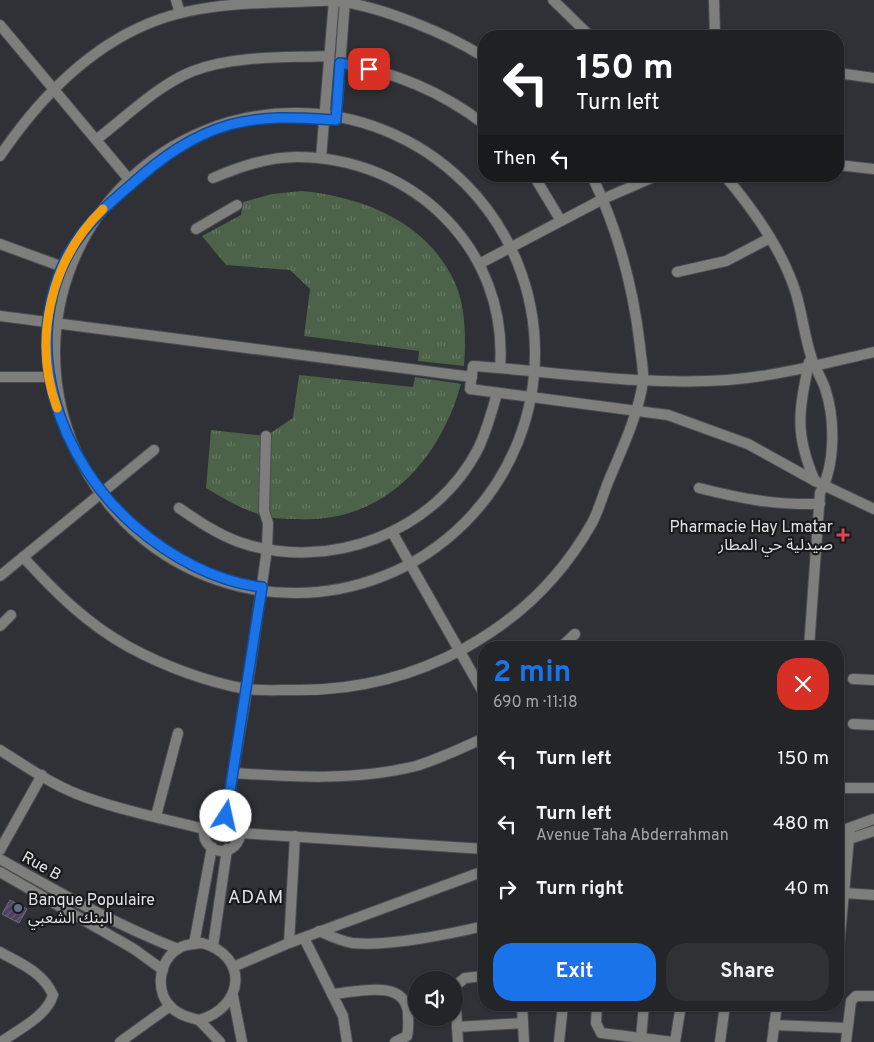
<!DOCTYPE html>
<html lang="en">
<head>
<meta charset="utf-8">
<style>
	:root { --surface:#242528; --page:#303134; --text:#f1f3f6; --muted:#a3a5a8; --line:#414245; --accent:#1a73e8 }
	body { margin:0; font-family:Overpass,"Noto Sans Arabic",sans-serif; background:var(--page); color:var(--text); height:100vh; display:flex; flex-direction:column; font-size:19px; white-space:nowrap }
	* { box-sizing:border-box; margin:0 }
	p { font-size:16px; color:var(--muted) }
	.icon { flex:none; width:28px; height:28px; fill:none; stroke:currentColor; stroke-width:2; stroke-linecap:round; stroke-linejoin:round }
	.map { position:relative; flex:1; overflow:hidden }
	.side { position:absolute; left:478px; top:641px; width:366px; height:370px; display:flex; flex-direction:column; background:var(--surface); border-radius:20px; box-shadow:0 1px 4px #0004,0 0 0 1px var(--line) }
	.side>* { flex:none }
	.hud { position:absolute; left:478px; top:30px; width:366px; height:152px; border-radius:20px; box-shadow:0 1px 4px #0004,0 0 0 1px var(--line); background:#202124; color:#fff; overflow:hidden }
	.buttons { position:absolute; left:408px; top:971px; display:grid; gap:10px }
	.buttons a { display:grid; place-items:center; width:55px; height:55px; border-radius:50%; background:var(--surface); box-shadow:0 1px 4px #0004,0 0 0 1px var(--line); font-size:25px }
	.pin { position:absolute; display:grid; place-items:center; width:42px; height:42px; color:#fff; margin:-21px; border-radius:10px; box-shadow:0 2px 8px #0006 }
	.me { position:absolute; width:55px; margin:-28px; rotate:10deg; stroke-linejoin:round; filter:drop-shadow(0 0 4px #0008) }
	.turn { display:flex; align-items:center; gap:18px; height:105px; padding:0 15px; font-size:22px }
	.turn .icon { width:65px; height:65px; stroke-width:2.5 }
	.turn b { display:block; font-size:35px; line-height:42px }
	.then { display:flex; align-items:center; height:48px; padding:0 15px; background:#0003; gap:10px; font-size:19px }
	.round { display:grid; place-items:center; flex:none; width:52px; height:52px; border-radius:20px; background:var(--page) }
	.overview { display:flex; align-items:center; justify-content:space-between; height:85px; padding:0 15px }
	h1 { font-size:30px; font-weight:700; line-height:38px; color:var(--accent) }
	.primary-button { display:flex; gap:10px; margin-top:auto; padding:10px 15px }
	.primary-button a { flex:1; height:58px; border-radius:20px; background:var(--accent); color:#fff; font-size:20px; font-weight:700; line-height:58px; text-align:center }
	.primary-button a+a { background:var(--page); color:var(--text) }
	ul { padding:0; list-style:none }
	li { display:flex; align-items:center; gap:15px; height:65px; padding:0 15px }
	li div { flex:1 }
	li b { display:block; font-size:19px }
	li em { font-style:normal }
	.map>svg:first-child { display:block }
	.grass { fill:url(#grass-tufts) }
	.building { fill:url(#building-hatch); stroke:#6d6b71 }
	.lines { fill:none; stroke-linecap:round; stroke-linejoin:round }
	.minor-casing { stroke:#4c4d52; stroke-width:12 }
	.minor { stroke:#7e7e7c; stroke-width:10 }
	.route-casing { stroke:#114b97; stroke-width:12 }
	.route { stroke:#1a73e8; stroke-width:9 }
	.slow { stroke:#f59e0b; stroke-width:9 }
	.health-dot { fill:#e0444e; stroke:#19191c; stroke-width:2 }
	.service-dot { fill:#5c6f8a; stroke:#19191c; stroke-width:2 }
	.labels { text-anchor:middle; stroke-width:4.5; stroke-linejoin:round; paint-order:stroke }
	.poi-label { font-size:16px; fill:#e0e1e4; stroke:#19191c; text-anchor:end }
	.street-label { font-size:16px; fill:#e0e1e4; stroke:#19191c }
	.quarter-label { font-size:19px; letter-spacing:1px; fill:#e0e1e4; stroke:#19191c }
</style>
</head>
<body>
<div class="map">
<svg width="874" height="1042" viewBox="0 0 874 1042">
	<defs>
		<pattern id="grass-tufts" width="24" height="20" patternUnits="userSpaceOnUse" patternTransform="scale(1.25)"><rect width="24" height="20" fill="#4c6249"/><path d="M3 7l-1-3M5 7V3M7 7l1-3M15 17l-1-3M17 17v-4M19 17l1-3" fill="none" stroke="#667863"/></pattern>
		<pattern id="building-hatch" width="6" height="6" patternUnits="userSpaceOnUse" patternTransform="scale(1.25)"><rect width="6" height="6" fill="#4c415e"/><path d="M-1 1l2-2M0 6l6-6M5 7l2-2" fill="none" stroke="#665c75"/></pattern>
	</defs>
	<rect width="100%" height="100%" fill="#303136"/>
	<g class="grass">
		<path d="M302 191C363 197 428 222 455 283 466 307 466 340 464 366L418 361 419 351 304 336 310 289 290 270 226 265 202 236 241 215 243 202 272 194Z"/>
		<path d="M299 375 413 387 415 377 461 384C440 460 384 523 299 519 289 519 278 519 269 517 246 512 226 500 206 488L211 430 266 436 293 418Z"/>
	</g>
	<path class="building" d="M10 900 27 909 19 923 2 914Z"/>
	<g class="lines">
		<defs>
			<g id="minor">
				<path d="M176 0 180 13"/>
				<path d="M553 0 590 36"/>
				<path d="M714 0 715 36"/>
				<path d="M0 25 132 183"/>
				<path d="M340 63C392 71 442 92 484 124"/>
				<path d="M838 73 874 78"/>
				<circle cx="295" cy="353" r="240"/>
				<path d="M336 120 345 0"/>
				<path d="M97 139C127 116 158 85 193 71 235 55 285 58 329 56"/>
				<path d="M0 156C36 103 85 51 145 25 190 5 245 3 294 2 307 2 322 0 336 1 380 6 446 33 484 57"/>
				<path d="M321 158 334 0"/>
				<path d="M838 165 874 169"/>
				<path d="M534 176 561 221"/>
				<path d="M725 176C753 209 781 248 795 290 802 311 804 335 811 356 814 367 821 377 825 388 835 418 836 464 820 493L809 648"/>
				<path d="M213 178C239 167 267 157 297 157 412 157 509 249 500 368"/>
				<path d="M196 229 237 205"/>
				<path d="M0 244 63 267"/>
				<path d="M479 264 603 199 656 176"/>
				<path d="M677 272 726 261 770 238"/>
				<path d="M0 316 472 377"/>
				<path d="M874 352C826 363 778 376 728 380 643 386 558 372 473 366L470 389 668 415 748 444 815 481 874 509"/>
				<path d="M809 362C799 411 794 433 815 481"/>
				<path d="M0 377H49"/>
				<path d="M699 488C742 499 775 505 820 504"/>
				<path d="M179 508C198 521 217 534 239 542 328 573 436 533 479 447 487 429 492 412 497 393"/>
				<path d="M392 532 484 694"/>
				<path d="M23 557C55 592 87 624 129 647 164 666 207 682 246 689 261 691 278 690 293 690 415 692 531 631 592 523 599 510 603 494 609 480 622 449 638 415 643 382 644 371 641 357 640 346 633 286 618 230 592 176"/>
				<path d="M0 576 154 450"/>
				<path d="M0 626 11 615"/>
				<path d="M560 648 575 634"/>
				<path d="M853 679 874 680"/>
				<path d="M853 724 874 725"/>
				<path d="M0 750C25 766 50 783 77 794 118 810 162 818 204 829"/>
				<path d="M233 773C293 777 357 781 416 766 439 759 462 748 484 738"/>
				<path d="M838 788H874"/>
				<path d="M226 815 247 689 267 549 268 523 264 511 266 436"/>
				<circle cx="222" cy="833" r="18"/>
				<path d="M156 816 178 733"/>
				<path d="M838 832 874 819"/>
				<path d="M239 833 484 849"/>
				<path d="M849 839 874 831"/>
				<path d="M0 850 42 775"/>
				<path d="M0 859C58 892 116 925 178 949"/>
				<path d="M0 872 134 949 163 970"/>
				<path d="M844 893 874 895"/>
				<path d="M319 931C330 936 340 941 352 943 386 947 450 934 484 926"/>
				<path d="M304 938 343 1016 347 1042"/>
				<path d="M202 943C250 956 244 1008 199 1020 190 1018 180 1015 173 1009 154 993 158 961 179 948 186 944 194 944 202 943Z"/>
				<path d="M289 943 295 836"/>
				<path d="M194 944 212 847"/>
				<path d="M213 946 227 849"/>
				<path d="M839 946 850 828"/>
				<path d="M0 952C21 964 43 972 53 995 47 1016 18 1030 1 1042"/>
				<path d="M233 967 289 943 484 871"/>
				<path d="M332 994C357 992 405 978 408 1013 408 1021 409 1028 407 1036L395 1042"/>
				<path d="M233 996 242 1042"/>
				<path d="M522 1005 524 1042"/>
				<path d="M597 1005 596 1023 601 1033 673 1042"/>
				<path d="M199 1020 220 1042"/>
				<path d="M774 1025 846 1028"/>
				<path d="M457 1027 455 986 465 978 484 976"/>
				<path d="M641 1038 644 1005"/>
				<path d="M120 1042 170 1006"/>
				<path d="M458 1042 457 1027 523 1023"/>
				<path d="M559 1042 563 1005"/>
				<path d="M675 1042 681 1005"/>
				<path d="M720 1042 725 1005"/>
				<path d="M772 1042 777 1005"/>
				<path d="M846 1042 851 1001 856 996H874"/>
			</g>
		</defs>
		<use href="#minor" class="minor-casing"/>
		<use href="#minor" class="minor"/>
	</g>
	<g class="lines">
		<defs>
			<path id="route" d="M226 816 262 587C216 582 171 557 136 527 59 461 18 344 70 251 86 224 108 204 132 184 161 158 191 136 229 125 266 115 299 118 336 120L340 63 369 69"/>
		</defs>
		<use href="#route" class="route-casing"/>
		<use href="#route" class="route"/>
		<path class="slow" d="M57 408C32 340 51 259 103 209"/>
	</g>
	<path class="health-dot" d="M840.5 527.5h5v5h5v5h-5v5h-5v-5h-5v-5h5z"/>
	<circle class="service-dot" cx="18" cy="908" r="5"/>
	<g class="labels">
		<g class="poi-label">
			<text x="833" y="532">Pharmacie Hay Lmatar<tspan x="833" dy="18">صيدلية حي المطار</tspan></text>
			<text x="28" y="905" text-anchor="start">Banque Populaire<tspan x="28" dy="18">البنك الشعبي</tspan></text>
		</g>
		<g class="street-label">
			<text transform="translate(42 865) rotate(29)" y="6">Rue B</text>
		</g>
		<g class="quarter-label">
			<text x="256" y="903">ADAM</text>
		</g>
	</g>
</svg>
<div class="buttons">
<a><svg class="icon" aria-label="sound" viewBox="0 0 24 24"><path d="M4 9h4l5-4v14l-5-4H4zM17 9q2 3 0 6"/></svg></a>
</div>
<div class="pin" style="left:369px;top:69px;background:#d93025"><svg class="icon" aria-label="arrive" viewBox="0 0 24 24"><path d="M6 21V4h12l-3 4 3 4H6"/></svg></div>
<svg class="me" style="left:226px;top:816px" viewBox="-20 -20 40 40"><circle r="19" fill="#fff"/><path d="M0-13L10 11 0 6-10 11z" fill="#1a73e8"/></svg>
<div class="hud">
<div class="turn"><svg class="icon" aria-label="left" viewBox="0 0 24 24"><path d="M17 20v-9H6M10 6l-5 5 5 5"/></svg><div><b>150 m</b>Turn left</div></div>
<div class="then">Then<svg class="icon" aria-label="left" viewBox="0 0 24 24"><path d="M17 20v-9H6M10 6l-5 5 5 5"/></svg></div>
</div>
<section class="side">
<div class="overview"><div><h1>2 min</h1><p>690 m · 11:18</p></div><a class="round" style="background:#d93025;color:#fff"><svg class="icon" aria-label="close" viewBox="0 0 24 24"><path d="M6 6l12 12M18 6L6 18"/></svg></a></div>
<ul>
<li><svg class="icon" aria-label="left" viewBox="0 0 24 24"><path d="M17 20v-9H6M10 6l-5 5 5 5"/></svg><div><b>Turn left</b></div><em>150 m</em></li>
<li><svg class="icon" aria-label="left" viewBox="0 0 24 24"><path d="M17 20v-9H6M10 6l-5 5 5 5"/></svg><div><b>Turn left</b><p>Avenue Taha Abderrahman</p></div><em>480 m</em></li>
<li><svg class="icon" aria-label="right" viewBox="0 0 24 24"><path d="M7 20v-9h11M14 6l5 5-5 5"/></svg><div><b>Turn right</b></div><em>40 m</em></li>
</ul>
<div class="primary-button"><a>Exit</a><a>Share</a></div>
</section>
</div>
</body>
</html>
